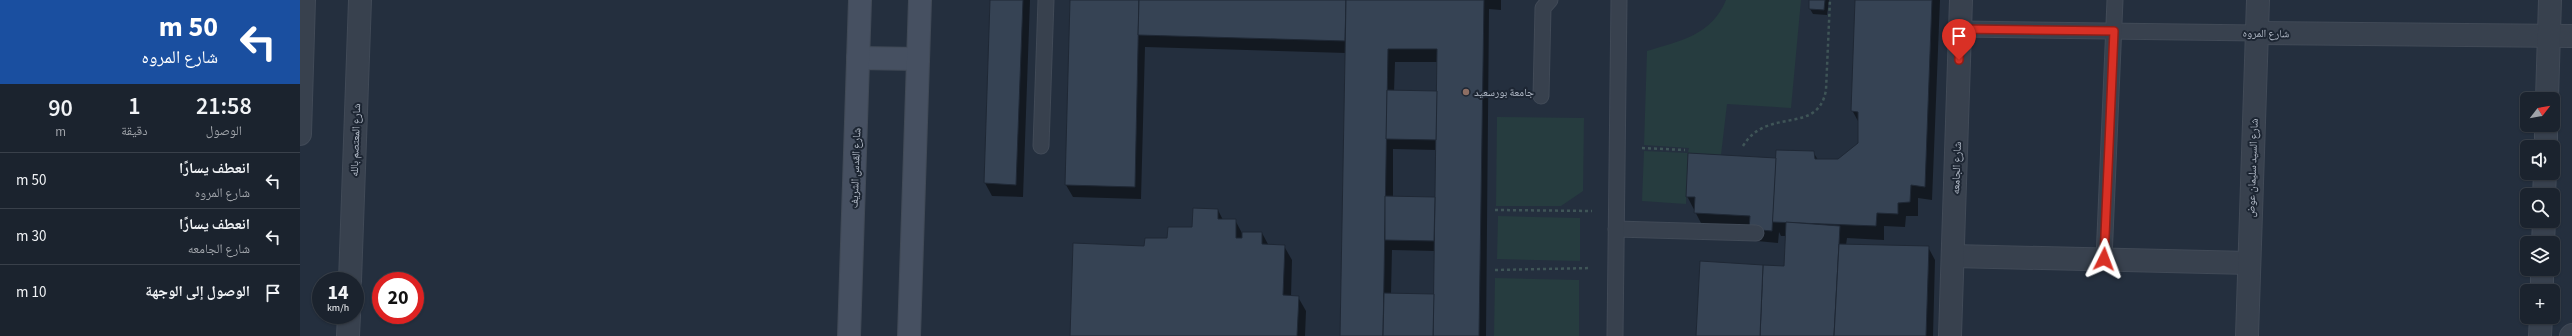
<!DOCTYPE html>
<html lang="ar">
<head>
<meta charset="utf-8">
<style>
	:root { --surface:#1b232e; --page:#282f3a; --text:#f1f3f6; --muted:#a0a4aa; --line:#39404a }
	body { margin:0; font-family:"Source Sans 3","Noto Naskh Arabic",sans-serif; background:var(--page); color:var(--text); direction:rtl; height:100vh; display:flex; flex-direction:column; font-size:15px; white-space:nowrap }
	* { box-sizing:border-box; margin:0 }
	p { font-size:13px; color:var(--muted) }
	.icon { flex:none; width:22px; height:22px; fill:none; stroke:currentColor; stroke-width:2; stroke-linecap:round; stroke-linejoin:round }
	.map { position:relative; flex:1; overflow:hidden; direction:ltr }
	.sheet { display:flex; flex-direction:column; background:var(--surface); width:300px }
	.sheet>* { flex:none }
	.hud { background:#1a4fa0; color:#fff; overflow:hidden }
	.needle { width:26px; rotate:59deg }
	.tools { position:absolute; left:2220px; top:92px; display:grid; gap:8px }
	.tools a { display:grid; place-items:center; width:40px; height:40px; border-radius:6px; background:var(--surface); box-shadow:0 1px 3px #0004,0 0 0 1px var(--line); font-size:20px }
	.speed { position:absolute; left:12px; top:272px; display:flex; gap:8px; font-size:20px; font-weight:700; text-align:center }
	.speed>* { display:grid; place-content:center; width:52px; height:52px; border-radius:50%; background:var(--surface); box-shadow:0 1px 3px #0004,0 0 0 1px var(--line); line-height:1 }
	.speed small { font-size:10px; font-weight:400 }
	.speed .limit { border:6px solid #d22; background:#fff; color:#111 }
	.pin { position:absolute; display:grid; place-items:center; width:34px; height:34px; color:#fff; margin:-41px -17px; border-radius:50% 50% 50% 0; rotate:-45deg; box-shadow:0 0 4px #0007 }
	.pin .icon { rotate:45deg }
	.me { position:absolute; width:44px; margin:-22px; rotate:3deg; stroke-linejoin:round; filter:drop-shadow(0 0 3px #0008) }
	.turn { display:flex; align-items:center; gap:14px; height:84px; padding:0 16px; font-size:18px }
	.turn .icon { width:52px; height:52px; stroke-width:2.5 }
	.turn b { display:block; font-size:28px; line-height:34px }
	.eta { display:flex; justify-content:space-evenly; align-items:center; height:68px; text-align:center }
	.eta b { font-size:24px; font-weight:600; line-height:28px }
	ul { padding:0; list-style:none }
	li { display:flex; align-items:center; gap:12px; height:56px; padding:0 16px; border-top:1px solid var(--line) }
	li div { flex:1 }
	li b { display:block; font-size:15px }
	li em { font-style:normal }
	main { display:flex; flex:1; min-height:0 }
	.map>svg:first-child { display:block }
	.green { fill:#263c3f }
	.shadow { fill:#0007; fill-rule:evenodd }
	.building { fill:#364354; stroke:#1f2835 }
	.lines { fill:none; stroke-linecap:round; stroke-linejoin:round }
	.service-casing { stroke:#414a57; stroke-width:17 }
	.minor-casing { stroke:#414a57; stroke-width:24 }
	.tertiary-casing { stroke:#414a57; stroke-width:24 }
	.secondary-casing { stroke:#414a57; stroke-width:24 }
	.path { stroke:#3f5557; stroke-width:2.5; stroke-dasharray:3 3; stroke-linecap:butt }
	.service { stroke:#38414e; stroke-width:15 }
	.minor { stroke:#38414e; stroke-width:22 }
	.tertiary { stroke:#38414e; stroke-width:22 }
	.secondary { stroke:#465061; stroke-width:22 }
	.route-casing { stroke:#8d1f18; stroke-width:10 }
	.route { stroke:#d93025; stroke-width:7 }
	.education-dot { fill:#8d6e63; stroke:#1d2633; stroke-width:1.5 }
	.labels { text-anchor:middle; stroke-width:4; stroke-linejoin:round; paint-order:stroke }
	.street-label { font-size:11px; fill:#b4bcc9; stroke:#1d2633 }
	.poi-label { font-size:11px; fill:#b4bcc9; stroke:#1d2633; text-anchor:start }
</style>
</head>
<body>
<main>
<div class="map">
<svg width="2272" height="336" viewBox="0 0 2272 336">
	<rect width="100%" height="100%" fill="#242f3e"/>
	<g class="green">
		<path d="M1426 0H1501L1491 108 1427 104 1421 155 1388 153 1386 204 1342 201 1344 151 1388 153 1389 148 1344 145 1347 51C1380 41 1412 35 1426 0Z"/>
		<path d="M1197 117 1284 118 1283 191 1261 206H1196Z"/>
		<path d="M1198 216 1280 218V261L1197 259Z"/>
		<path d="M1195 278 1279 280V336H1194Z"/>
	</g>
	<g class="shadow">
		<path d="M691 0H730L723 197 692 196 685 183Z"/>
		<path d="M771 0H1201V10L1189 9 1186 336H1041L1046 53 845 47 841 199 773 197 766 185ZM1095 62H1138V92H1094ZM1093 149 1137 150 1136 198 1093 197ZM1092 250 1135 251V298L1091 294Z"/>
		<path d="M1510 0H1529L1527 15 1513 14 1510 9Z"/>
		<path d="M1556 0H1640L1632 200 1618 198V216H1606L1605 227 1584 226V240L1547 238 1546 245 1628 247 1635 260 1633 336H1397L1485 267 1487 236H1481L1479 232 1478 243 1457 241 1450 229 1402 225 1387 196 1475 159 1513 152 1518 160H1539L1559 144V123L1552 110Z"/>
		<path d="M918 210 923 220H935L942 233H962L969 246H984L992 260 991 297H998L1006 311 1005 336H771L845 247 893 229Z"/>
	</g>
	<g class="building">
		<path d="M690 0H723L716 185 684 183Z"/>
		<path d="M770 0H839L835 187 765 185Z"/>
		<path d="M839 0H1046L1045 41 838 35Z"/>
		<path d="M1046 0H1184L1179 336H1133L1137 49H1088L1083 336H1040Z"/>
		<path d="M1509 0H1525L1524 10 1509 9Z"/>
		<path d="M1555 0H1632L1625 187 1611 185 1610 202 1598 203V214L1577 213 1576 226 1472 222 1476 150 1514 151 1515 159H1538L1558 143V112L1551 111Z"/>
		<path d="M1087 90 1137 91 1136 140 1086 139Z"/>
		<path d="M1388 153 1476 158 1472 231 1449 229 1450 216 1394 213 1395 197H1386Z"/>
		<path d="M1085 196 1135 197 1134 241 1085 240Z"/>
		<path d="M893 208 918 209V219H936V238H942V232H962V244L985 245 983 295 999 296 997 336H770L773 243 844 246 845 238H867L868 227H892Z"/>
		<path d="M1486 222 1540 226 1534 336H1460L1463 265 1484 266Z"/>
		<path d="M1539 244 1629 246 1626 336H1534Z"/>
		<path d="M1400 261 1463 265 1460 336H1396Z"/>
		<path d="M1084 293 1134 294 1133 336H1083Z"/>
	</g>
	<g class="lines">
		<defs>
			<g id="service">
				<path d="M1660 29 1957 33"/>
				<path d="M1241 96 1243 8 1250 0"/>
				<path d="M741 146 746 0"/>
				<path d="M1316 229 1456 233"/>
				<path d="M1804 259 1815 0"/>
				<path d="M1315 336 1319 0"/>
			</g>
			<g id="minor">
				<path d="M1957 33 2272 36"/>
				<path d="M2247 99 2250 0"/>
				<path d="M2246 147V125"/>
				<path d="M2244 195 2245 173"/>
				<path d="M2243 243 2244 221"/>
				<path d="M1653 256 1949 263"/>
				<path d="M2242 291V269"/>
				<path d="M1650 336 1661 0"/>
				<path d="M1947 336 1958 0"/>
				<path d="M2240 336 2241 317"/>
			</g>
			<g id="tertiary">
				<path d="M0 134 4 0"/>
				<path d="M50 281 60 0"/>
				<path d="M48 336 49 315"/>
				<path d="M2271 336 2272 335"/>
			</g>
			<g id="secondary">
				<path d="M558 58 618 59"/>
				<path d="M549 336 560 0"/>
				<path d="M609 336 620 0"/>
			</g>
		</defs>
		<use href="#service" class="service-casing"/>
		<use href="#minor" class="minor-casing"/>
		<use href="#tertiary" class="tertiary-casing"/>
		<use href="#secondary" class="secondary-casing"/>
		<g class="path">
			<path d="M1443 146C1467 106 1518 136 1526 90L1530 0"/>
			<path d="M1342 148 1385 150"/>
			<path d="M1195 210 1292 211"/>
			<path d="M1195 270 1291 268"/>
		</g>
		<use href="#service" class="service"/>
		<use href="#minor" class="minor"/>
		<use href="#tertiary" class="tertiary"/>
		<use href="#secondary" class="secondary"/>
	</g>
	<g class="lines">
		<defs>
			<path id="route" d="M1659 60 1660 29 1814 31 1804 259"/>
		</defs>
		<use href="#route" class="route-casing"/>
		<use href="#route" class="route"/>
	</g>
	<circle class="education-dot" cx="1166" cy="92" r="4"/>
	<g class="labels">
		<g class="street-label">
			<text transform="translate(1966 33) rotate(1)" y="4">شارع المروه</text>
			<text transform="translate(55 140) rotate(-88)" y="4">شارع المعتصم بالله</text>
			<text transform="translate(555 168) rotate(-88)" y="4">شارع القدس الشريف</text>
			<text transform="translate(1656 168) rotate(-88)" y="4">شارع الجامعه</text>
			<text transform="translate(1952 168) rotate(-88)" y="4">شارع السيد سليمان عوض</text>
		</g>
		<g class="poi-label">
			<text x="1174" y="96">جامعة بورسعيد</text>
		</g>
	</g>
</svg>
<div class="tools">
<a><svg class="needle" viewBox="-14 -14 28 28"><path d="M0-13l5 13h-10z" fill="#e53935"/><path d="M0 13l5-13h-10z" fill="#a0a4aa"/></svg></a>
<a><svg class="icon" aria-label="sound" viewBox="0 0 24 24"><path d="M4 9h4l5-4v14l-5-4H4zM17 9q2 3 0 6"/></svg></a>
<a><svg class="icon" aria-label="search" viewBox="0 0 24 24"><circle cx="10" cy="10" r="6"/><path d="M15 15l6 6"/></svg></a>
<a><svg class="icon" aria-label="layers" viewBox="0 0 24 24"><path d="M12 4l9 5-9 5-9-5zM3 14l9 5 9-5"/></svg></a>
<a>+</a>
</div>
<div class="speed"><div>14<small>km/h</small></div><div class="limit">20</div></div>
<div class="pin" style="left:1659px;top:60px;background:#d93025"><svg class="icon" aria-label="arrive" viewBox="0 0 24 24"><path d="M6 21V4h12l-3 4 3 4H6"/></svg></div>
<svg class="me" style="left:1804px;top:259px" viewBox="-20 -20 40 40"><path d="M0-17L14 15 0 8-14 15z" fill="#d93025" stroke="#fff" stroke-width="4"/></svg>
</div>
<section class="sheet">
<div class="hud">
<div class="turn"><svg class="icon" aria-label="left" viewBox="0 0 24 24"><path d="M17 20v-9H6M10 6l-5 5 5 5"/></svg><div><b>50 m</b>شارع المروه</div></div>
</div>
<div class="eta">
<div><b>21:58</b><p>الوصول</p></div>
<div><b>1</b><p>دقيقة</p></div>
<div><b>90</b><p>m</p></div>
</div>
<ul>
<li><svg class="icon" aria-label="left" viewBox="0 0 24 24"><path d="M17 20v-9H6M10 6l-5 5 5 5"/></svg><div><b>انعطف يسارًا</b><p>شارع المروه</p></div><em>50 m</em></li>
<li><svg class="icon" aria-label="left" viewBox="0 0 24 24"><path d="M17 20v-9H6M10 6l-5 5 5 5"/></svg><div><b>انعطف يسارًا</b><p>شارع الجامعه</p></div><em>30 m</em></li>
<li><svg class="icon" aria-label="arrive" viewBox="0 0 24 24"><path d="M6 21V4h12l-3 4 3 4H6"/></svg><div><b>الوصول إلى الوجهة</b></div><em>10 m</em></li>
</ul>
</section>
</main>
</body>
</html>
